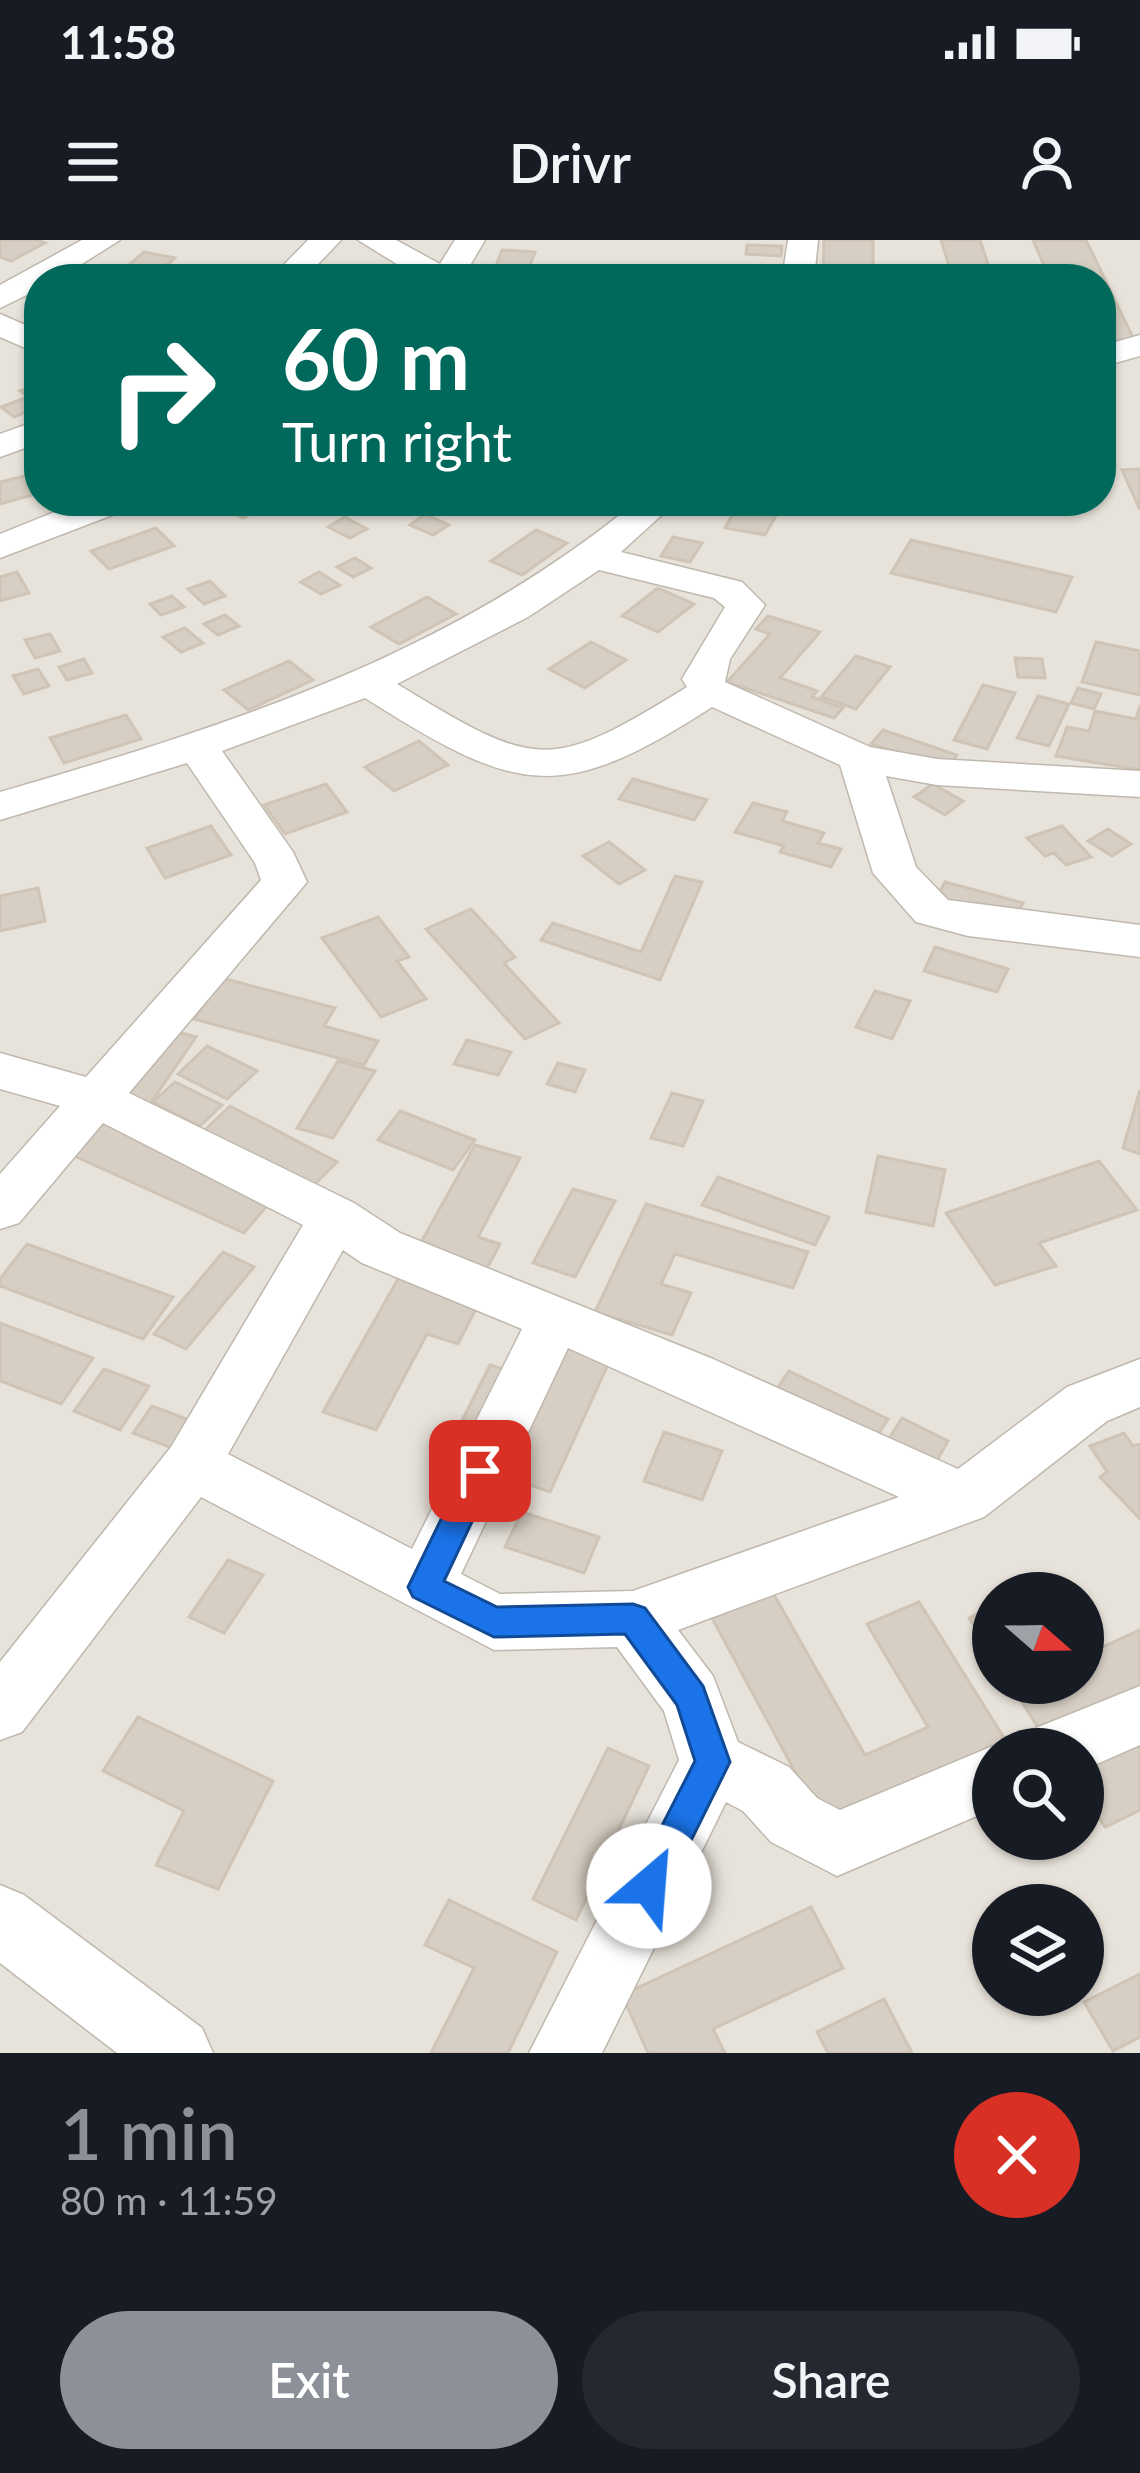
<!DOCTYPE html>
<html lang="en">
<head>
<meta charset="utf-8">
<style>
	:root { --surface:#171b24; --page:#242831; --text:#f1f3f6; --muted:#9ea1a6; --accent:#8c9099 }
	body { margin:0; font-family:Lato,sans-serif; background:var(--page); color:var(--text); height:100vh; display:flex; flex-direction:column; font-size:45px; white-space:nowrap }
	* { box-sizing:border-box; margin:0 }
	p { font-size:39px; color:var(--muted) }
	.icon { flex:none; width:66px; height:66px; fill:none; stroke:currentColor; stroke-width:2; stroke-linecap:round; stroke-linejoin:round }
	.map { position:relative; height:1813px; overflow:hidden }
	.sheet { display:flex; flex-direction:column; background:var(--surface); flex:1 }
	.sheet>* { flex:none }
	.top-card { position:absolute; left:24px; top:24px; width:1092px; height:252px; border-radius:48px; box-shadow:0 3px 9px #0004; background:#00695c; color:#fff; overflow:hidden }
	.needle { width:78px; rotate:110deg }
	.buttons { position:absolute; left:972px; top:1332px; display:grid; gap:24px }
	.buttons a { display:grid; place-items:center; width:132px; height:132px; border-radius:50%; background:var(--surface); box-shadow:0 3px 9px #0004; font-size:60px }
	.pin { position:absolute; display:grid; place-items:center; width:102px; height:102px; color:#fff; margin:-51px; border-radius:24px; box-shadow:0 6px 18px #0006 }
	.me { position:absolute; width:132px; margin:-66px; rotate:27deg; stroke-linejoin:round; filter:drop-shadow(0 0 9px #0008) }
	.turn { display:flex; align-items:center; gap:42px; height:252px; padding:0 60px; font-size:54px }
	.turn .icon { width:156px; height:156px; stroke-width:2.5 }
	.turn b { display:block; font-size:84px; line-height:102px }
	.round { display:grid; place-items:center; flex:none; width:126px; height:126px; border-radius:63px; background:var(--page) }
	.head { display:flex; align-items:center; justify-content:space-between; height:204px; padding:0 60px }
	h1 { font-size:72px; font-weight:600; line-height:90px; color:var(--accent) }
	.action { display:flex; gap:24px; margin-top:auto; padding:24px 60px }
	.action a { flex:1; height:138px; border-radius:72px; background:var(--accent); color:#fff; font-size:48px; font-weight:600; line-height:138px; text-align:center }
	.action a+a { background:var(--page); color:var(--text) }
	.status { display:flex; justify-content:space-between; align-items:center; height:84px; padding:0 60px; background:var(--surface); direction:ltr }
	.status svg { height:33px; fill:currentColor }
	header { display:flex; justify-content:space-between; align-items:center; height:156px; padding:0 60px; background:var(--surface); font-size:54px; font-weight:600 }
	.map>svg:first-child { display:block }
	.residential { fill:#e8e3da; fill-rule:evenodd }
	.building { fill:#d8cfc4; stroke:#cfc4b5; stroke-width:3 }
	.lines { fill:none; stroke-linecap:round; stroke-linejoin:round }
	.minor-casing { stroke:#bfb8ae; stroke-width:3 }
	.minor { fill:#fff; fill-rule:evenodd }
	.route { fill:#1a73e8; stroke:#114b97; stroke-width:3 }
</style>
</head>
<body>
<div class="status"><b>11:58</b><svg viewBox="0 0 49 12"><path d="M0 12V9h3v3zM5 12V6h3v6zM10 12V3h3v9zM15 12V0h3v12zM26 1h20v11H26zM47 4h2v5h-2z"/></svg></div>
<header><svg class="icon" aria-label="menu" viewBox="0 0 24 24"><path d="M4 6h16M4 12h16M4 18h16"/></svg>Drivr<svg class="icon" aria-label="person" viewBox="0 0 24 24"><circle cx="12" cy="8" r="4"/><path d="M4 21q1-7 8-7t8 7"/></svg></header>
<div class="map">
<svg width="1140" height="1813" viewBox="0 0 1140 1813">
	<rect width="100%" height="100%" fill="#f4f1eb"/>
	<path class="residential" d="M0 0H1140V1813H0ZM39 39H1101V261H39ZM993 1353H1083V1443H993ZM993 1509H1083V1599H993ZM993 1665H1083V1755H993Z"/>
	<g class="building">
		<path d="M0 0H37L45 3 11 21 0 17Z"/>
		<path d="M824 0H873V39H823Z"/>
		<path d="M941 0H980L993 39H953Z"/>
		<path d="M1033 0H1086L1137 106 1101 107V39H1050Z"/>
		<path d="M747 5 782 6 781 16 746 14Z"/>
		<path d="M502 10 535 12 525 39 492 37Z"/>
		<path d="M144 12 175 18 151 39H113Z"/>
		<path d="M39 144V167L14 177 1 167 28 157 20 151Z"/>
		<path d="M1140 229V270L1122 230Z"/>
		<path d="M29 235 39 253 0 264V242Z"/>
		<path d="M223 261H275L243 278 217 264Z"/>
		<path d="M740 261H784L765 295 725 288Z"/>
		<path d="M425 274 449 285 433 295 410 285Z"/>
		<path d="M345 277 367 289 350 298 328 287Z"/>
		<path d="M156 288 174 306 109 329 91 311Z"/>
		<path d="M536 290 567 303 522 335 491 321Z"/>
		<path d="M673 297 702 303 690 322 661 316Z"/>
		<path d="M911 300 1072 337 1056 372 891 333Z"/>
		<path d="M355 318 371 328 353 337 337 327Z"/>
		<path d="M17 332 29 353 0 361V337Z"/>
		<path d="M319 332 340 345 321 354 301 342Z"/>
		<path d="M210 341 225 356 204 364 188 349Z"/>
		<path d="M658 348 694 364 658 392 622 376Z"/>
		<path d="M172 356 184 367 161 375 150 364Z"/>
		<path d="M427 357 456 374 399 404 371 387Z"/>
		<path d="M225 375 239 386 218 395 204 384Z"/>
		<path d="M768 376 820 392 780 438 817 451 812 457 843 468 834 478 727 442 770 394 756 389Z"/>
		<path d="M185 388 203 403 181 412 163 397Z"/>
		<path d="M50 394 60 411 35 418 25 400Z"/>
		<path d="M591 402 626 420 585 448 549 429Z"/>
		<path d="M1096 402 1140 411V455L1082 442Z"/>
		<path d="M856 416 890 427 856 469 821 457Z"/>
		<path d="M1015 418 1042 419 1045 438 1018 437Z"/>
		<path d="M84 419 92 433 67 440 59 427Z"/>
		<path d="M289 421 313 440 248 470 224 450Z"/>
		<path d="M38 429 49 446 24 454 13 436Z"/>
		<path d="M983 445 1015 453 987 509 954 500Z"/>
		<path d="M1078 448 1101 454 1094 469 1071 463Z"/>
		<path d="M1038 456 1069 464 1049 506 1017 498Z"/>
		<path d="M1140 465V530L1056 516 1067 487 1089 491 1095 471 1136 479Z"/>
		<path d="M126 475 141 499 64 523 50 498Z"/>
		<path d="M883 490 957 515 946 529 871 504Z"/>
		<path d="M419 501 448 525 394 551 365 527Z"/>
		<path d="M633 539 707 560 694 580 619 559Z"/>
		<path d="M326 544 347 572 285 594 264 565Z"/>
		<path d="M933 544 963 561 945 575 914 557Z"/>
		<path d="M753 563 787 572 782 581 824 593 818 603 841 609 831 627 780 612 784 606 735 592Z"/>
		<path d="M211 586 231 615 165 638 147 608Z"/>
		<path d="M1062 586 1091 617 1066 625 1054 613 1045 616 1027 598Z"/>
		<path d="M1108 589 1131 604 1112 616 1088 601Z"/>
		<path d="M609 602 645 630 619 644 583 616Z"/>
		<path d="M675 636 702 642 660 740 541 700 553 683 641 712Z"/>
		<path d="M945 642 1023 663 1013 684 935 661Z"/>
		<path d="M38 648 45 681 0 691V656Z"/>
		<path d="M471 669 515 717 504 723 559 783 525 799 426 689Z"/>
		<path d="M378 677 409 717 397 721 426 759 381 777 322 698Z"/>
		<path d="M935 707 1008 729 997 752 924 731Z"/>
		<path d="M222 738 335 768 324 786 378 801 364 825 194 779Z"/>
		<path d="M875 751 910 761 892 799 856 787Z"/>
		<path d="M166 789 196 797 150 864 119 855Z"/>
		<path d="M467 800 511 812 498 835 454 824Z"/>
		<path d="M207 806 257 831 227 859 178 834Z"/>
		<path d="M338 821 375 831 333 898 297 888Z"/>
		<path d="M558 823 585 830 575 852 547 844Z"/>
		<path d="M175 842 222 865 200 886 153 862Z"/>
		<path d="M1140 850V914L1123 908Z"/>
		<path d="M672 853 703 861 683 906 651 898Z"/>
		<path d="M230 866 337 922 309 950 201 894Z"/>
		<path d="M400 871 475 900 453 930 378 900Z"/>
		<path d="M93 875 276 955 244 993 59 909Z"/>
		<path d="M475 905 520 918 478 997 500 1004 483 1036 414 1015Z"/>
		<path d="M878 916 945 930 933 986 866 972Z"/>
		<path d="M1099 921 1137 970 1039 1003 1056 1026 995 1045 946 973Z"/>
		<path d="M718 937 829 977 815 1005 702 965Z"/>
		<path d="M573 949 615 961 575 1037 533 1023Z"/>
		<path d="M646 964 808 1012 793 1048 675 1014 661 1044 691 1053 672 1095 595 1072Z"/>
		<path d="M27 1004 173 1057 143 1099 0 1046V1039Z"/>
		<path d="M223 1012 254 1027 186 1109 154 1094Z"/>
		<path d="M399 1037 480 1061 458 1104 427 1094 376 1190 323 1172Z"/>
		<path d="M0 1083 93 1118 61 1164 0 1141Z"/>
		<path d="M568 1107 610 1120 550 1252 506 1237Z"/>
		<path d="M490 1125 525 1136 469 1249 433 1238Z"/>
		<path d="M104 1129 149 1146 120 1190 74 1171Z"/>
		<path d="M789 1131 888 1179 873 1202 774 1153Z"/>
		<path d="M152 1166 208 1187 190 1215 133 1193Z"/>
		<path d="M902 1178 948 1201 931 1231 883 1208Z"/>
		<path d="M664 1192 722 1211 702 1260 644 1241Z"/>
		<path d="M1124 1193 1133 1206 1140 1204V1279L1100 1237 1107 1232 1090 1206Z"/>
		<path d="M522 1272 599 1297 584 1333 505 1307Z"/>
		<path d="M228 1320 263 1335 224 1393 189 1377Z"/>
		<path d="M773 1353 865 1515 928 1487 867 1384 919 1362 1011 1509H993V1519L828 1593 712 1378Z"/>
		<path d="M993 1367V1416L969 1378Z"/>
		<path d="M1140 1390V1457L1046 1500 1010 1443H1083V1416Z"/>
		<path d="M138 1477 273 1541 218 1649 156 1625 184 1571 103 1531Z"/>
		<path d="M1140 1497V1570L1105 1587 1083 1552V1523Z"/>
		<path d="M608 1508 649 1526 576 1680 533 1659Z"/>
		<path d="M449 1660 557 1712 508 1813H431L474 1728 425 1705Z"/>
		<path d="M811 1667 843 1728 713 1789 725 1813H648L622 1755Z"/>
		<path d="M1140 1734V1797L1113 1811 1084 1762Z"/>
		<path d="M884 1759 912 1813H828L817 1792Z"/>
	</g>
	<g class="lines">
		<defs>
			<g id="minor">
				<path d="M82 0H120L58 39H39V49L0 68V45Z"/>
				<path d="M308 0H341L304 39H270Z"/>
				<path d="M358 0H396L440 24 455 0H485L462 39H421Z"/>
				<path d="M788 0H818L814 39H782Z"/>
				<path d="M0 74 39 91V114L0 97Z"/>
				<path d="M1140 95V116L1101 127V106Z"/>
				<path d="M39 180V203L0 217V194Z"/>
				<path d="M82 261H133L128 269 0 318V294Z"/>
				<path d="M637 261H677L621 312 742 342 765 365 730 419 725 442 870 507 937 519 1140 531V557L937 545 886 536 916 627 948 660 1140 685V717L968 696 916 682 873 633 840 525 712 467C558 567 516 553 365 458L222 511 293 612 307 642 129 853 354 963 400 993 713 1119 958 1229 1067 1147 1140 1119V1167L1107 1181 984 1277 678 1390 713 1436 738 1502 789 1527 817 1558 840 1570 993 1506 1000 1509H993V1569L837 1636 771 1602 743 1571 726 1562 602 1813H529L679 1520 664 1471 617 1407 494 1410 201 1257 22 1492 0 1500V1422L171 1207 303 985 103 883 19 983 0 989V934L60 866 0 849V813L86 837 261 640 255 623 187 523 0 580V552C231 485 449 416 637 261ZM599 330 714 358 725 367 682 439 687 447C548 533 537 529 397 444L528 377ZM343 1010 362 1023 522 1089 412 1309 228 1214ZM568 1108 899 1257 633 1351 500 1354 461 1334Z"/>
				<path d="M1140 1446V1505L1083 1530V1509H1027L1036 1488Z"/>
				<path d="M0 1645 24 1655 202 1788 213 1813H117L0 1723Z"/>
			</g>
		</defs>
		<use href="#minor" class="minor-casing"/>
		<use href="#minor" class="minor"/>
	</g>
	<path class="route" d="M480 1218 491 1222 496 1231 444 1341 497 1367 633 1364 645 1368 703 1446 730 1522 662 1659 649 1664 636 1659 631 1646 695 1521 677 1465 625 1394 494 1397 413 1357 408 1347 469 1222Z"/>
</svg>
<div class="buttons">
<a><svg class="needle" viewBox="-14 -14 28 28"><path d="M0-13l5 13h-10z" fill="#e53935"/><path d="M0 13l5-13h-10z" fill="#9ea1a6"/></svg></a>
<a><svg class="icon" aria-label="search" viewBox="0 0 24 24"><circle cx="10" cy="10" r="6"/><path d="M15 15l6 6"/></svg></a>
<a><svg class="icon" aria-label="layers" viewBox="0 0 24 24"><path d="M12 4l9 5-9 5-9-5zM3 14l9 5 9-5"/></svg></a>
</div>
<div class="pin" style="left:480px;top:1231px;background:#d93025"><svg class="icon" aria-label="arrive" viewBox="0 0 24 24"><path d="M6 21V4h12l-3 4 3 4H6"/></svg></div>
<svg class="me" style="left:649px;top:1646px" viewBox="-20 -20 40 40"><circle r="19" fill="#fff"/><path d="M0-13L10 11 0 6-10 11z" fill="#1a73e8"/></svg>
<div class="top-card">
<div class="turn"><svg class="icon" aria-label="right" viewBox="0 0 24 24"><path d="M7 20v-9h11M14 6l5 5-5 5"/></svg><div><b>60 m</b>Turn right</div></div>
</div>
</div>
<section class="sheet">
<div class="head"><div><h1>1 min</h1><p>80 m · 11:59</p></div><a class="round" style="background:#d93025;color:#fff"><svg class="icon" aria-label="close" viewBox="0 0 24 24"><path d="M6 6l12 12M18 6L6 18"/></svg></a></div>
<div class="action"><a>Exit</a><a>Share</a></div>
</section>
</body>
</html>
